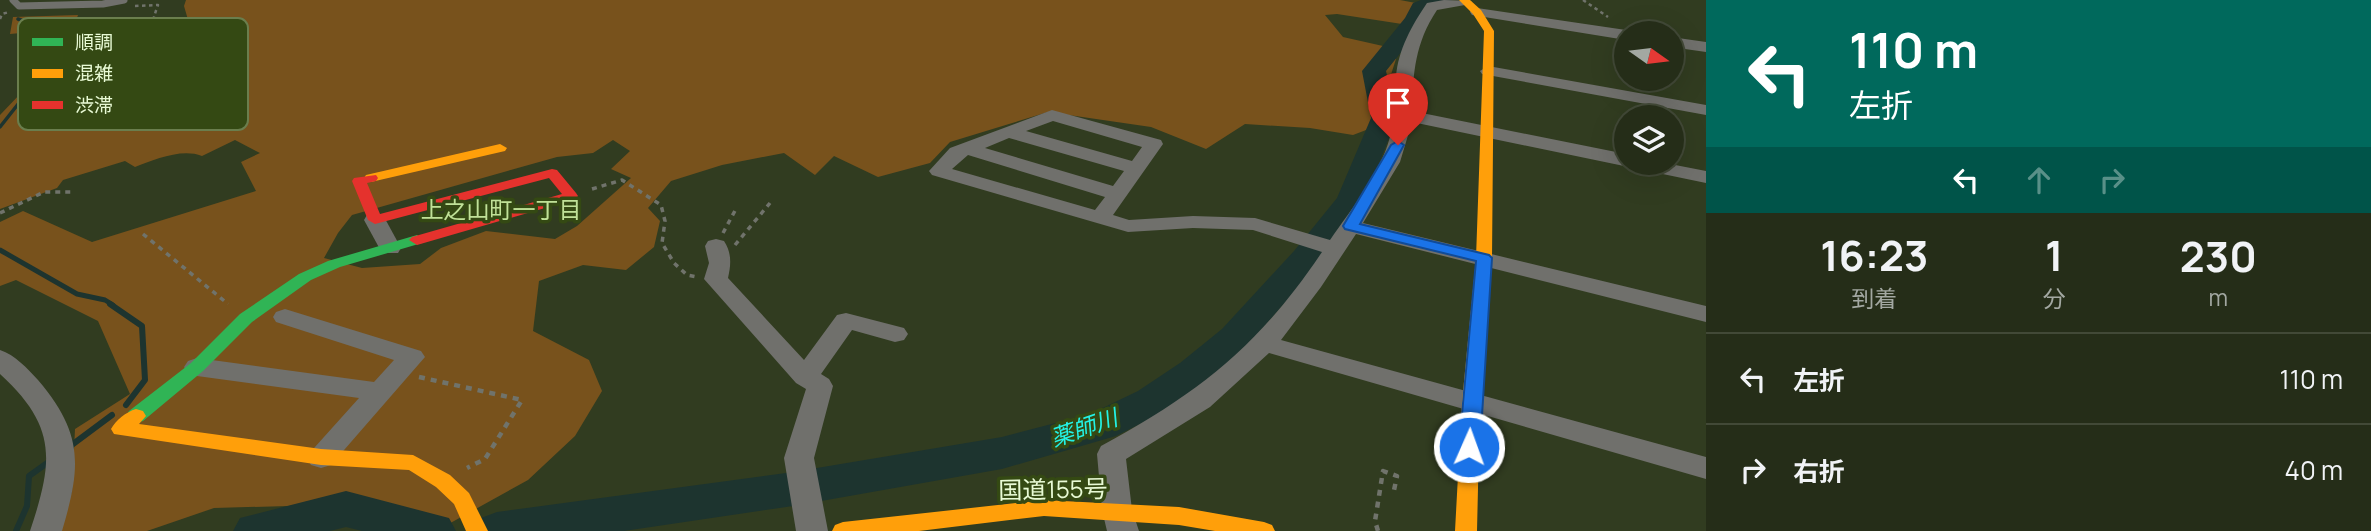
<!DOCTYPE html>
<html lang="ja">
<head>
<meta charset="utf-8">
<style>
	:root { --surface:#252d18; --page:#2d3521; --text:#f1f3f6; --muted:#a3a8a2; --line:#424937 }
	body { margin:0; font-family:Manrope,"Noto Sans JP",sans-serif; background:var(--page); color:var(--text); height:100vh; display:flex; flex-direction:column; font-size:26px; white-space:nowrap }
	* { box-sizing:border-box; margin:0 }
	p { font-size:23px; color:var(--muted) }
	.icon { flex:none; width:38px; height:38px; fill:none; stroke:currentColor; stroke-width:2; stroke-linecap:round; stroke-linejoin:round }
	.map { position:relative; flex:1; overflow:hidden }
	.details { display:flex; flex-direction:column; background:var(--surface); width:665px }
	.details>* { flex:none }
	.guide { background:#00695c; color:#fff; overflow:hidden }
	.needle { width:46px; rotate:104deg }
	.controls { position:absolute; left:1614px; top:21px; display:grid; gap:14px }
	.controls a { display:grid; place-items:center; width:70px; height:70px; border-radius:50%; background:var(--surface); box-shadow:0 7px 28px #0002,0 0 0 2px var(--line); font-size:35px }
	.pin { position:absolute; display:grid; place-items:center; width:60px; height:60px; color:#fff; margin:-72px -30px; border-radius:50% 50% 50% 0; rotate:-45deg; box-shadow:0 0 7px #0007 }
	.pin .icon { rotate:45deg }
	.me { position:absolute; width:77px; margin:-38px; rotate:2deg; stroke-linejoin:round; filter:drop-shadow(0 0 5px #0008) }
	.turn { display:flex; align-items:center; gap:24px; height:147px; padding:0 28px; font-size:32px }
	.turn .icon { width:91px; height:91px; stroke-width:2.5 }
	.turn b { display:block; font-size:49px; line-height:60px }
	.lanes { display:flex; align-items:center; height:66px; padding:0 28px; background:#0003; justify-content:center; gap:35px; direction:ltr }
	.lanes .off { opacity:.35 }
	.eta { display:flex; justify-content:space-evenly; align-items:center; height:119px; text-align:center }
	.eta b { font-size:42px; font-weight:700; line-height:49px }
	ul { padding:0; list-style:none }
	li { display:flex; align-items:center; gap:21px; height:91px; padding:0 28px; border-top:2px solid var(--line) }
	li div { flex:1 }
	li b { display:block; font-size:26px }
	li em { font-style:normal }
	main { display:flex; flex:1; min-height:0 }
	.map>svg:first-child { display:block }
	.green { fill:#78521c; fill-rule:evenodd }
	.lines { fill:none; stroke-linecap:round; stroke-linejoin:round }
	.stream-far2 { stroke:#1d342f; stroke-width:3.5 }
	.stream-far1 { stroke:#1d342f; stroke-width:5 }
	.stream { stroke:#1d342f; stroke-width:6 }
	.river { fill:#1d342f; fill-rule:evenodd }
	.path-far2 { stroke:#70736b; stroke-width:2.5; stroke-dasharray:3.5 3.5; stroke-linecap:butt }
	.path-far1 { stroke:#70736b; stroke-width:3.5; stroke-dasharray:5 5; stroke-linecap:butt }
	.path { stroke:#70736b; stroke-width:4.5; stroke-dasharray:6 6; stroke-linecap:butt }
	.lane { stroke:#70706c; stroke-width:7 }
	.street { fill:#70706c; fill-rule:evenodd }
	.fast { fill:#30b455; fill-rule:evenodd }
	.slow { fill:#ff9f0a; fill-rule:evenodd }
	.jam { fill:#e5322d; fill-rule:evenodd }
	.route { fill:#1a73e8; stroke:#114b97; stroke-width:2 }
	.labels { text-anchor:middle; stroke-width:7; stroke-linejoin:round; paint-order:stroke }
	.neighbourhood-label { font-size:23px; fill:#c0e198; stroke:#344913 }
	.water-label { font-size:23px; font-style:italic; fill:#23f2e5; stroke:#344913 }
	.near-street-label { font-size:24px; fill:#e8fad5; stroke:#344913 }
	.key { fill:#344913; stroke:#6a7e4d; stroke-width:2 }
	.key-label { font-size:19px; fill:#e8fad5 }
</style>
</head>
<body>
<main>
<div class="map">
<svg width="1706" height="531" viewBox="0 0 1706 531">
	<rect width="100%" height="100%" fill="#313c20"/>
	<path class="green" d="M186 0H1400L1421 4 1415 26 1337 14 1325 15 1343 37 1383 46 1396 59 1374 127 1353 135 1310 128 1245 124 1206 149 1151 127 1048 112 950 142 930 163 878 177 834 156 815 175 784 153 722 165 671 181 648 208 660 221 654 247 626 270 583 265 539 281 533 331 589 360 602 391 575 436 528 480 445 526 358 504 214 508 147 531H59L72 491 75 429 130 394 98 321 16 280 0 286V222L23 211 92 242 256 191 241 162 260 153 235 140 202 156C181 148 154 160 135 167L125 161 63 180 57 188 0 209V115L44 69 42 31 10 34 13 17 78 15 52 87 60 103 123 89 112 113 192 97 193 37 184 6ZM613 140 630 151 611 169 631 178 577 226 555 239 486 231 441 248 420 264 362 268 324 258 338 233 352 215 557 157 593 153Z"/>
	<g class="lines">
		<path class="stream-far2" d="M0 127 45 70 38 49 45 35 35 25 18 19"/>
		<path class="stream-far1" d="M0 250 77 294 105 300 113 305"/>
		<g class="stream">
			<path d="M110 304 142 326 145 380 126 405"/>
			<path d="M69 447 112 415"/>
			<path d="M16 531 27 506 29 476 50 461"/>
		</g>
		<g class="river">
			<path d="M1421 0H1452L1449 4 1429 11 1423 25 1386 71 1397 118 1362 206 1318 265 1248 345 1208 381 1166 411 1116 436 1002 469 793 506 624 531H474L481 518 497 512 793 472 1002 437 1090 414 1138 391 1180 363 1222 329 1294 251 1337 198 1371 118 1362 71 1405 18 1413 3Z"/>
			<path d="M346 491 449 518 456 531H362L346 527 330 531H233L240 518Z"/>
		</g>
		<g class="path-far2">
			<path d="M1583 0 1608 17"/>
			<path d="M135 6 158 5C146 37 153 40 169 68L163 100"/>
			<path d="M0 19 2 14 9 12"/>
		</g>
		<g class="path-far1">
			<path d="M592 189 622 180 661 205 665 221 662 243 674 263 687 275 697 277"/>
			<path d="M0 213 44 192H72"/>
			<path d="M723 233 737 207"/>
			<path d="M143 234 228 304"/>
			<path d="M735 245 770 203"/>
		</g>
		<g class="path">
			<path d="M419 377 522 400 485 459 467 468"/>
			<path d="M1378 531 1375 521 1383 471 1397 476 1393 495"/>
		</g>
		<path class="lane" d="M13 0 19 6 103 4 124 0"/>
		<g class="street">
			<path d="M1444 0 1472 1 1465 5 1437 10C1415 43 1413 73 1412 111L1626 154V163H1665L1706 171V183L1412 122 1400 162 1363 223 1706 306V322L1356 234 1321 287 1281 340 1706 457V479L1269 353 1210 407 1126 459 1132 510 1139 531H1107L1102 510 1097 454 1101 446C1199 393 1259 346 1322 252L1253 230 1193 228 1128 232 932 175 929 171 950 148 1052 110 1161 140 1163 144 1113 215 1129 220 1193 216 1255 218 1330 240C1352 208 1380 175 1390 137 1396 117 1394 98 1396 77 1398 50 1412 25 1427 3ZM1053 121 1142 147 1132 161 1026 131ZM1009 138 1124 171 1113 186 985 148ZM968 155 1105 197 1095 210 952 169Z"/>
			<path d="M1477 8 1626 30 1632 33H1626V40L1472 15 1470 12 1472 9Z"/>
			<path d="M1671 37 1706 42V52L1671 47Z"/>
			<path d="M1488 66 1706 105V115L1482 74 1480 71Z"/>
			<path d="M375 214 383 215 401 248 398 253H382L364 220 367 215Z"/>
			<path d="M716 239 724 241C732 253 731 265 728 278L804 360 837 315 846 313 904 328 908 334 904 340 895 342 852 330 821 374 829 379 833 386 814 458 828 531H796L784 458 806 389 796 383 704 279 709 263 705 246 708 241Z"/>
			<path d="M285 309 421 351 425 357 331 465 321 468 311 465 306 457 359 398 197 376 188 373 184 367 188 361 197 358 374 382 394 360 276 322 273 317 276 312Z"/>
			<path d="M0 350C15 355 27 368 38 380 84 434 81 467 62 531H30C53 462 58 427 0 374Z"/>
		</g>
		<path class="fast" d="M417 235 425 240 422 243 340 267 311 280 252 322 203 371 143 421 136 423 129 421 126 416 129 411 191 363 240 314 299 274 328 261Z"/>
		<g class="slow">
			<path d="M1459 0H1470L1481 10 1494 31 1492 258 1480 402 1477 531H1455L1462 402 1476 258 1484 31 1473 14Z"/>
			<path d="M500 144 507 148 505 151 371 182 364 178 366 175Z"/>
			<path d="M136 409 143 411 146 416 139 424 321 449 413 455 450 475 469 493 488 531H466L454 504 436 487 409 470 321 465 114 434 111 429C116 420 126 412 136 409Z"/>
			<path d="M1044 500 1179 507 1264 522 1272 525 1275 531H1215L1179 525 1044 516 919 531H832L835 525 843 522Z"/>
		</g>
		<path class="jam" d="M552 169 557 170 576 193 578 196 576 199 417 245 409 240 412 237 562 194 549 178 375 224 368 220 352 181 354 178 376 175 378 178 376 181 367 183 380 214Z"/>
	</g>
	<path class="route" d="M1398 141 1404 145 1360 224 1489 255 1492 258 1480 447 1477 452 1469 454 1462 452 1459 447 1476 261 1345 229 1343 226 1391 145Z"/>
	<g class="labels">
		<g class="neighbourhood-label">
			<text x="501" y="218">上之山町一丁目</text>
		</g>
		<g class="water-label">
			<text transform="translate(1084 428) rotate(-19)" y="8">薬師川</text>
		</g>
		<g class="near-street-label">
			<text transform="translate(1053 490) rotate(-1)" y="8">国道155号</text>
		</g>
	</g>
	<rect x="18" y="18" width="230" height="112" rx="10" class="key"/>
	<rect x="32" y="38" width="31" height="8" fill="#30b455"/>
	<rect x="32" y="69" width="31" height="9" fill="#ff9f0a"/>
	<rect x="32" y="101" width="31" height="8" fill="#e5322d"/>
	<g class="key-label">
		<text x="75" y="49">順調</text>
		<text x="75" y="80">混雑</text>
		<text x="75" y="112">渋滞</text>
	</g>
</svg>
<div class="controls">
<a><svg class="needle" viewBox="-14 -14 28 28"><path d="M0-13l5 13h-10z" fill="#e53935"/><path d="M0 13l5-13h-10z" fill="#a3a8a2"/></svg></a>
<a><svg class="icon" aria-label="layers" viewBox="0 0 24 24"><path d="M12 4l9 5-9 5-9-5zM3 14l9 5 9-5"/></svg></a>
</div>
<div class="pin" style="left:1398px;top:145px;background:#d93025"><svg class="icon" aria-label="arrive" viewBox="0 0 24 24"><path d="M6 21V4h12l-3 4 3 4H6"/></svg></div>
<svg class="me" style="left:1469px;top:447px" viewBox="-20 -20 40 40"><circle r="17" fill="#1a73e8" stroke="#fff" stroke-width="3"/><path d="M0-11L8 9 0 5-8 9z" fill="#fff"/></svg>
</div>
<section class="details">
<div class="guide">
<div class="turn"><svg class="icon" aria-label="left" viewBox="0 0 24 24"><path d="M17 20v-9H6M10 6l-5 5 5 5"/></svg><div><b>110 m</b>左折</div></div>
<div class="lanes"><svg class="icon" aria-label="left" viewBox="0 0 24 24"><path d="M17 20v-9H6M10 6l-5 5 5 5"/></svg><svg class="icon off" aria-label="ahead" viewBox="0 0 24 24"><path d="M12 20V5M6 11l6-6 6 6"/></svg><svg class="icon off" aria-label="right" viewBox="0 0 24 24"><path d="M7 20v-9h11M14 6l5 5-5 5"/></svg></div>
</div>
<div class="eta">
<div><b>16:23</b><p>到着</p></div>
<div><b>1</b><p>分</p></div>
<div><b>230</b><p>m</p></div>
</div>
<ul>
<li><svg class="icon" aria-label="left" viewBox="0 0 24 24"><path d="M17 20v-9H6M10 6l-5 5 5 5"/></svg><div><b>左折</b></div><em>110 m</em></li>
<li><svg class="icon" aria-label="right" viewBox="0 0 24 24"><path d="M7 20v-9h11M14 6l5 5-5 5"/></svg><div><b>右折</b></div><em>40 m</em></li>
</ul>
</section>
</main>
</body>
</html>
